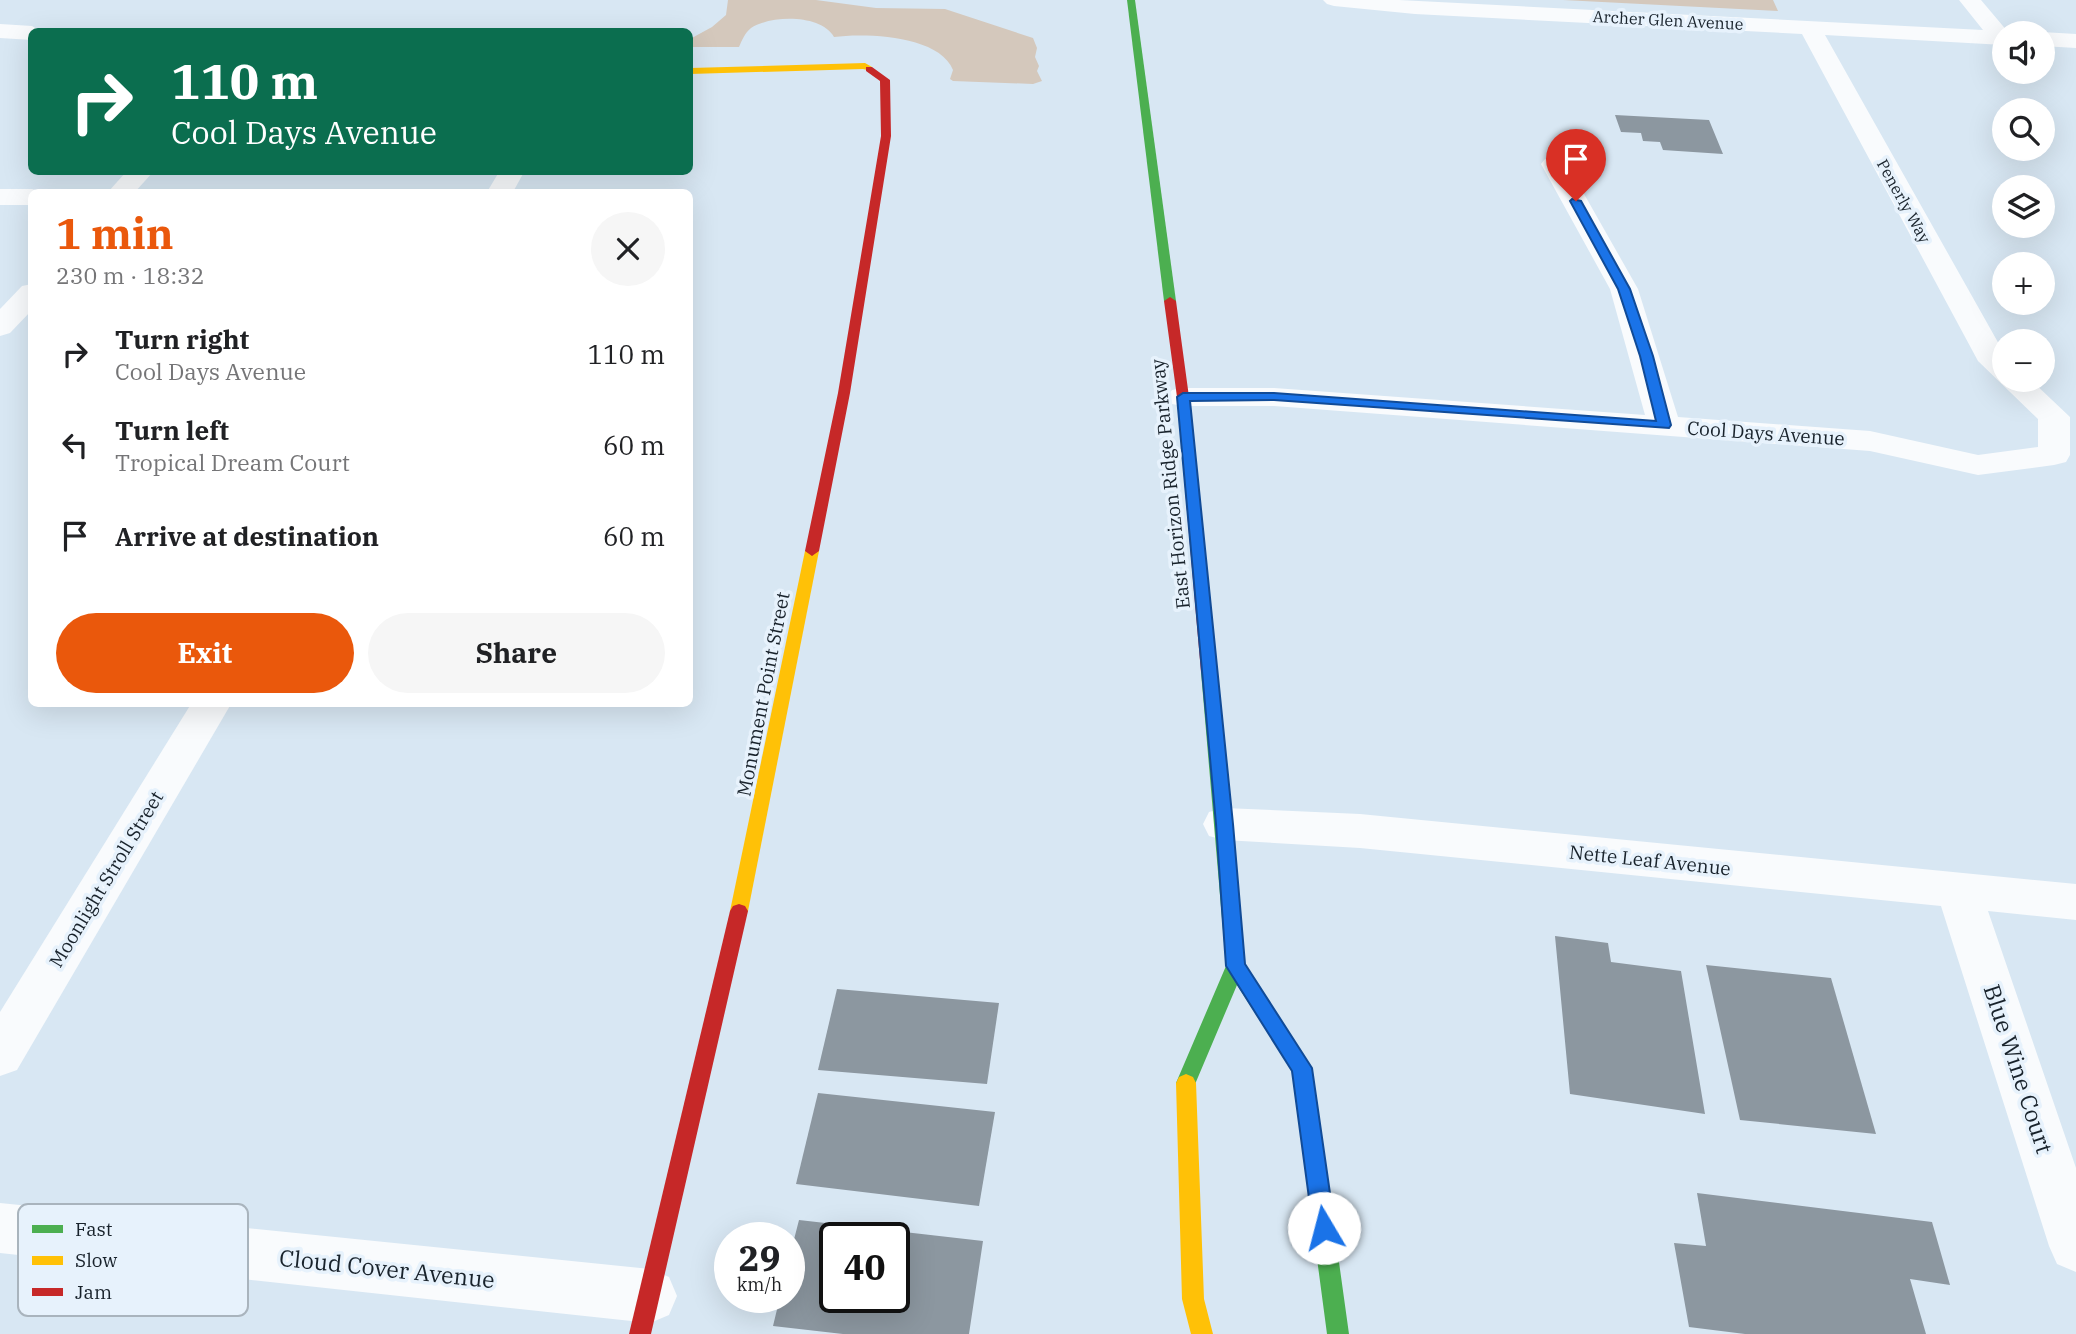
<!DOCTYPE html>
<html lang="en">
<head>
<meta charset="utf-8">
<style>
	:root { --surface:#fff; --page:#f6f6f6; --text:#202124; --muted:#757577; --accent:#ea580c }
	body { margin:0; font-family:"IBM Plex Serif",serif; background:var(--page); color:var(--text); height:100vh; display:flex; flex-direction:column; font-size:26px; white-space:nowrap }
	* { box-sizing:border-box; margin:0 }
	p { font-size:23px; color:var(--muted) }
	.icon { flex:none; width:38px; height:38px; fill:none; stroke:currentColor; stroke-width:2; stroke-linecap:round; stroke-linejoin:round }
	.map { position:relative; flex:1; overflow:hidden }
	.panel { position:absolute; left:28px; top:189px; width:665px; height:518px; display:flex; flex-direction:column; background:var(--surface); border-radius:10px; box-shadow:0 7px 28px #0002 }
	.panel>* { flex:none }
	.guide { position:absolute; left:28px; top:28px; width:665px; height:147px; border-radius:10px; box-shadow:0 7px 28px #0002; background:#0b6e4f; color:#fff; overflow:hidden }
	.controls { position:absolute; left:1992px; top:21px; display:grid; gap:14px }
	.controls a { display:grid; place-items:center; width:63px; height:63px; border-radius:50%; background:var(--surface); box-shadow:0 7px 28px #0002; font-size:35px }
	.speed { position:absolute; left:714px; top:1222px; display:flex; gap:14px; font-size:35px; font-weight:700; text-align:center }
	.speed>* { display:grid; place-content:center; width:91px; height:91px; border-radius:50%; background:var(--surface); box-shadow:0 7px 28px #0002; line-height:1 }
	.speed small { font-size:18px; font-weight:400 }
	.speed .limit { border:4px solid #111; border-radius:10px; background:#fff; color:#111 }
	.pin { position:absolute; display:grid; place-items:center; width:60px; height:60px; color:#fff; margin:-72px -30px; border-radius:50% 50% 50% 0; rotate:-45deg; box-shadow:0 0 7px #0007 }
	.pin .icon { rotate:45deg }
	.me { position:absolute; width:77px; margin:-38px; rotate:352deg; stroke-linejoin:round; filter:drop-shadow(0 0 5px #0008) }
	.turn { display:flex; align-items:center; gap:24px; height:147px; padding:0 28px; font-size:32px }
	.turn .icon { width:91px; height:91px; stroke-width:2.5 }
	.turn b { display:block; font-size:49px; line-height:60px }
	.round { display:grid; place-items:center; flex:none; width:74px; height:74px; border-radius:37px; background:var(--page) }
	.overview { display:flex; align-items:center; justify-content:space-between; height:119px; padding:0 28px }
	h1 { font-size:42px; font-weight:700; line-height:52px; color:var(--accent) }
	.cta { display:flex; gap:14px; margin-top:auto; padding:14px 28px }
	.cta a { flex:1; height:80px; border-radius:42px; background:var(--accent); color:#fff; font-size:28px; font-weight:700; line-height:80px; text-align:center }
	.cta a+a { background:var(--page); color:var(--text) }
	ul { padding:0; list-style:none }
	li { display:flex; align-items:center; gap:21px; height:91px; padding:0 28px }
	li div { flex:1 }
	li b { display:block; font-size:26px }
	li em { font-style:normal }
	.map>svg:first-child { display:block }
	.green { fill:#d4c8bc }
	.building { fill:#8c97a0; fill-rule:evenodd }
	.lines { fill:none; stroke-linecap:round; stroke-linejoin:round }
	.street { fill:#f9fbfd; fill-rule:evenodd }
	.fast { fill:#4caf50; fill-rule:evenodd }
	.slow { fill:#ffc107; fill-rule:evenodd }
	.jam { fill:#c62828; fill-rule:evenodd }
	.route { fill:#1a73e8; stroke:#114b97; stroke-width:2 }
	.labels { text-anchor:middle; stroke-width:7; stroke-linejoin:round; paint-order:stroke }
	.far-street-label { font-size:16px; fill:#18222b; stroke:#e7f2fc }
	.street-label { font-size:19px; fill:#18222b; stroke:#e7f2fc }
	.near-street-label { font-size:23px; fill:#18222b; stroke:#e7f2fc }
	.key { fill:#e7f2fc; stroke:#a9b4bd; stroke-width:2 }
	.key-label { font-size:19px; fill:#18222b }
</style>
</head>
<body>
<div class="map">
<svg width="2076" height="1334" viewBox="0 0 2076 1334">
	<rect width="100%" height="100%" fill="#d8e7f3"/>
	<g class="green">
		<path d="M728 0H816L876 8 945 9 1033 38 1037 48 1035 57 1039 66 1037 71 1042 81 1033 84 953 81 950 79 953 70C939 35 865 33 834 37 821 14 771 15 751 28 745 33 742 40 739 47H690V39L712 27 726 15Z"/>
		<path d="M1563 0H1773L1778 11Z"/>
	</g>
	<g class="building">
		<path d="M1615 115 1709 120 1723 154 1663 150 1660 142 1643 141 1641 133 1621 132Z"/>
		<path d="M1555 936 1608 943 1611 962 1681 971 1705 1114 1570 1094Z"/>
		<path d="M1706 965 1831 978 1876 1134 1740 1120Z"/>
		<path d="M837 989 999 1003 987 1084 818 1070Z"/>
		<path d="M818 1093 995 1112 979 1206 796 1184Z"/>
		<path d="M1697 1193 1932 1222 1950 1285 1910 1279 1926 1334H1745L1689 1327 1674 1243 1706 1246Z"/>
		<path d="M799 1220 983 1241 969 1334H843L773 1326 780 1297H789V1259ZM835 1237H894V1297H835Z"/>
	</g>
	<g class="lines">
		<g class="street">
			<path d="M1323 0H1399L1983 30 1959 0H1981L2008 32 2012 33H2004V45L1825 35 2004 353V380H2031L2070 417V455L2066 462 2054 465 1978 475 1870 451 1274 406H1183L1172 404 1167 397 1172 390 1183 388H1274L1645 415 1610 289 1541 164 1545 159 1554 156 1563 159 1567 164 1638 289 1678 417 1870 431 1978 455 2038 447V419L1978 361 1802 34 1415 14 1334 6 1327 4Z"/>
			<path d="M0 24 32 26 42 32H32V40L0 38Z"/>
			<path d="M2042 32 2076 34V48L2042 46V33H2038Z"/>
			<path d="M126 172H153L135 192H108Z"/>
			<path d="M499 172H524L513 192H487Z"/>
			<path d="M0 189H32L42 192H32V205H0Z"/>
			<path d="M32 284V310L10 333 0 336V309L22 286Z"/>
			<path d="M191 704H231L17 1070 0 1076V1012Z"/>
			<path d="M1224 808 1360 814 2076 884V920L1988 911 2076 1168V1272L2057 1264 2049 1246 1941 906 1360 848 1224 840 1209 836 1203 824 1209 812Z"/>
			<path d="M0 1203 650 1269 669 1277 677 1296 669 1315 650 1323 0 1253Z"/>
		</g>
		<g class="fast">
			<path d="M1127 0H1135L1176 301 1170 305 1164 301Z"/>
			<path d="M1209 666 1217 672 1244 964 1312 1068 1349 1334H1327L1292 1070 1237 985 1193 1089 1186 1092 1179 1089 1176 1083 1226 966 1201 672Z"/>
		</g>
		<g class="slow">
			<path d="M865 63 872 67V71L863 69 690 74V68Z"/>
			<path d="M812 546 819 551 748 911 745 916 739 918 733 916 730 911 805 551Z"/>
			<path d="M1186 1074 1193 1077 1196 1083 1204 1299 1213 1334H1191L1182 1299 1176 1083 1179 1077Z"/>
		</g>
		<g class="jam">
			<path d="M866 67H872L890 80 891 136 850 393 819 551 812 556 805 551 838 393 881 136 880 81 866 71Z"/>
			<path d="M1170 297 1176 301 1189 397 1217 672 1209 678 1201 672 1177 397 1164 301Z"/>
			<path d="M739 904 745 906 748 911 651 1334H629L730 911 733 906Z"/>
		</g>
	</g>
	<path class="route" d="M1572 199 1581 201 1630 289 1653 356 1671 425 1669 428 1274 400 1190 401 1233 824 1245 964 1312 1068 1335 1228 1331 1235 1324 1238 1316 1235 1313 1228 1292 1071 1226 966 1216 824 1177 397 1183 393H1274L1656 421 1640 356 1618 289 1570 201Z"/>
	<g class="labels">
		<g class="far-street-label">
			<text transform="translate(1668 20) rotate(3)" y="6">Archer Glen Avenue</text>
			<text transform="translate(1904 201) rotate(61)" y="6">Penerly Way</text>
		</g>
		<g class="street-label">
			<text transform="translate(1766 433) rotate(4)" y="7">Cool Days Avenue</text>
			<text transform="translate(1170 484) rotate(-96)" y="7">East Horizon Ridge Parkway</text>
			<text transform="translate(763 694) rotate(-79)" y="7">Monument Point Street</text>
			<text transform="translate(1650 860) rotate(6)" y="7">Nette Leaf Avenue</text>
			<text transform="translate(106 879) rotate(-59)" y="7">Moonlight Stroll Street</text>
		</g>
		<g class="near-street-label">
			<text transform="translate(2018 1069) rotate(72)" y="8">Blue Wine Court</text>
			<text transform="translate(387 1269) rotate(6)" y="8">Cloud Cover Avenue</text>
		</g>
	</g>
	<rect x="18" y="1204" width="230" height="112" rx="10" class="key"/>
	<rect x="32" y="1225" width="31" height="8" fill="#4caf50"/>
	<rect x="32" y="1256" width="31" height="9" fill="#ffc107"/>
	<rect x="32" y="1288" width="31" height="8" fill="#c62828"/>
	<g class="key-label">
		<text x="75" y="1236">Fast</text>
		<text x="75" y="1267">Slow</text>
		<text x="75" y="1299">Jam</text>
	</g>
</svg>
<div class="controls">
<a><svg class="icon" aria-label="sound" viewBox="0 0 24 24"><path d="M4 9h4l5-4v14l-5-4H4zM17 9q2 3 0 6"/></svg></a>
<a><svg class="icon" aria-label="search" viewBox="0 0 24 24"><circle cx="10" cy="10" r="6"/><path d="M15 15l6 6"/></svg></a>
<a><svg class="icon" aria-label="layers" viewBox="0 0 24 24"><path d="M12 4l9 5-9 5-9-5zM3 14l9 5 9-5"/></svg></a>
<a>+</a>
<a>−</a>
</div>
<div class="speed"><div>29<small>km/h</small></div><div class="limit">40</div></div>
<div class="pin" style="left:1576px;top:201px;background:#d93025"><svg class="icon" aria-label="arrive" viewBox="0 0 24 24"><path d="M6 21V4h12l-3 4 3 4H6"/></svg></div>
<svg class="me" style="left:1324px;top:1228px" viewBox="-20 -20 40 40"><circle r="19" fill="#fff"/><path d="M0-13L10 11 0 6-10 11z" fill="#1a73e8"/></svg>
<div class="guide">
<div class="turn"><svg class="icon" aria-label="right" viewBox="0 0 24 24"><path d="M7 20v-9h11M14 6l5 5-5 5"/></svg><div><b>110 m</b>Cool Days Avenue</div></div>
</div>
<section class="panel">
<div class="overview"><div><h1>1 min</h1><p>230 m · 18:32</p></div><a class="round"><svg class="icon" aria-label="close" viewBox="0 0 24 24"><path d="M6 6l12 12M18 6L6 18"/></svg></a></div>
<ul>
<li><svg class="icon" aria-label="right" viewBox="0 0 24 24"><path d="M7 20v-9h11M14 6l5 5-5 5"/></svg><div><b>Turn right</b><p>Cool Days Avenue</p></div><em>110 m</em></li>
<li><svg class="icon" aria-label="left" viewBox="0 0 24 24"><path d="M17 20v-9H6M10 6l-5 5 5 5"/></svg><div><b>Turn left</b><p>Tropical Dream Court</p></div><em>60 m</em></li>
<li><svg class="icon" aria-label="arrive" viewBox="0 0 24 24"><path d="M6 21V4h12l-3 4 3 4H6"/></svg><div><b>Arrive at destination</b></div><em>60 m</em></li>
</ul>
<div class="cta"><a>Exit</a><a>Share</a></div>
</section>
</div>
</body>
</html>
